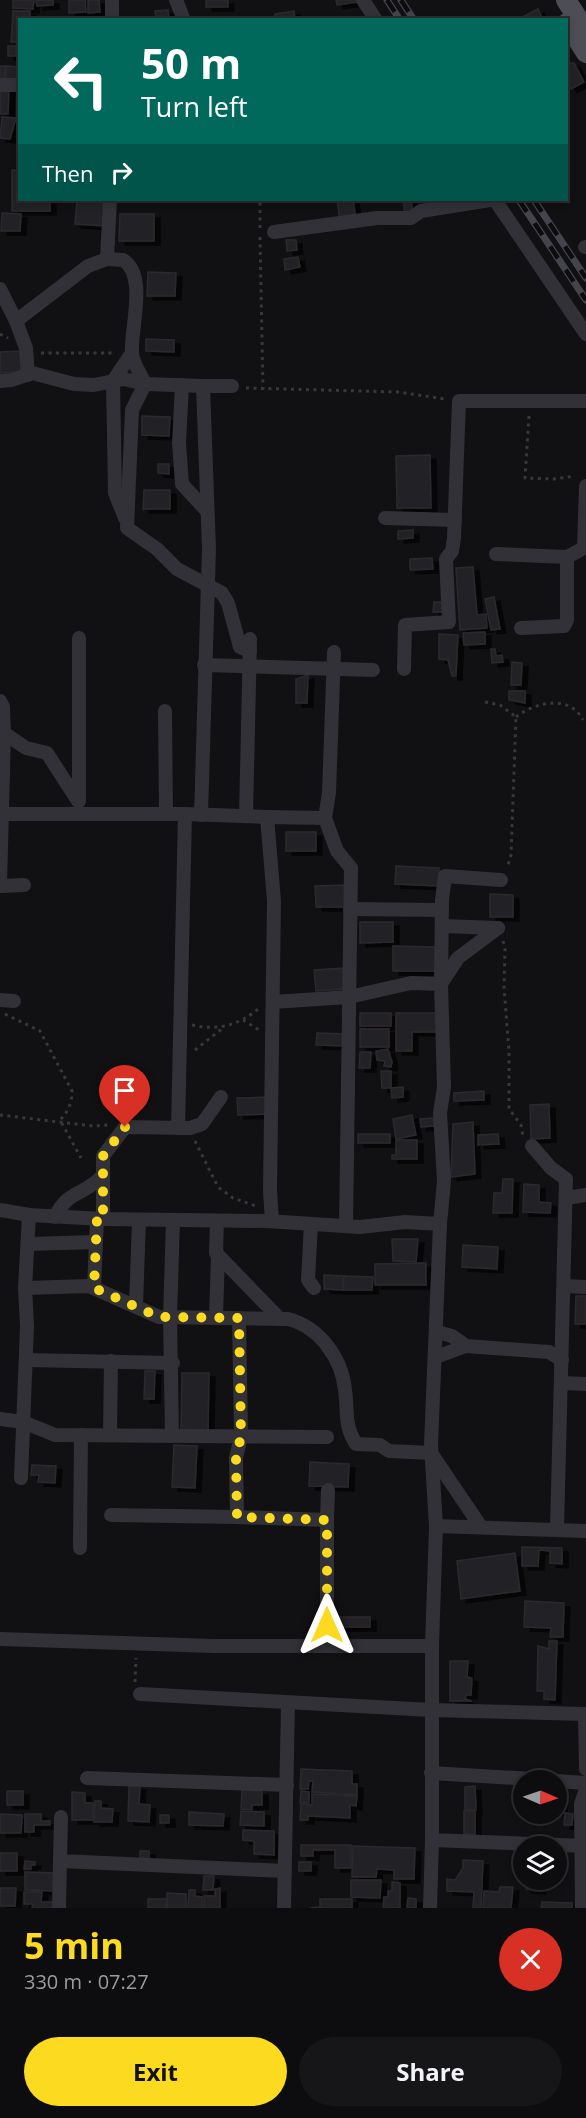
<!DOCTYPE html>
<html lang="en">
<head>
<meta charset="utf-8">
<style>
	:root { --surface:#0d0c0e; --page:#161517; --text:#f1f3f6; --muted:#9a9b9e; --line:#2d2c2e; --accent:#fbda1f }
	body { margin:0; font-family:"Open Sans",sans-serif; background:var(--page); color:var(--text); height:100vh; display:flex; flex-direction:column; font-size:22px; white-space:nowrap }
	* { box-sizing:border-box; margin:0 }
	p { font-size:20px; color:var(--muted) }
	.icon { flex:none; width:33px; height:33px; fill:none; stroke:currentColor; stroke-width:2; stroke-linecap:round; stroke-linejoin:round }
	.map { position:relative; height:1908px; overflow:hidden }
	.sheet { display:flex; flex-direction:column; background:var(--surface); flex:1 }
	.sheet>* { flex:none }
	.hud { position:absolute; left:18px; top:18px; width:550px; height:183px; border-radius:0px; box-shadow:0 3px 9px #0003,0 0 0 2px var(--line); background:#00695c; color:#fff; overflow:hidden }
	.needle { width:39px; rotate:92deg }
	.controls { position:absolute; left:513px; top:1770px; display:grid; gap:12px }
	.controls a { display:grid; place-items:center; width:54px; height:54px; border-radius:50%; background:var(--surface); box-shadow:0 3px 9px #0003,0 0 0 2px var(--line); font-size:30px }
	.pin { position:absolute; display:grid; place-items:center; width:51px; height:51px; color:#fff; margin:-62px -26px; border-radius:50% 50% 50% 0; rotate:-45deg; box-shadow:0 0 6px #0007 }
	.pin .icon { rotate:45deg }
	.me { position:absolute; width:66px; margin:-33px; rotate:0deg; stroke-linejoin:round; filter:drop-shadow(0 0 4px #0008) }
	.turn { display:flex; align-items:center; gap:21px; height:126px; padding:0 24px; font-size:27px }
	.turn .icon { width:78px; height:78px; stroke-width:2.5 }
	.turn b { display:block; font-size:42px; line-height:51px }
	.then { display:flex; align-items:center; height:57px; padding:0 24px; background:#0003; gap:12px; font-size:22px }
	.round { display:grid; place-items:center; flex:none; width:63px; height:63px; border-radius:32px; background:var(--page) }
	.headline { display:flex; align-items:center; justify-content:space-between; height:102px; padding:0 24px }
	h1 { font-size:36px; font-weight:700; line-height:45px; color:var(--accent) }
	.button { display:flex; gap:12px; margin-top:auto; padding:12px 24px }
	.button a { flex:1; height:69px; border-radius:36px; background:var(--accent); color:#111; font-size:24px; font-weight:700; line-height:69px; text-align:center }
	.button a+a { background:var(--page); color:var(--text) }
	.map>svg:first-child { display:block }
	.building { fill:#242326; stroke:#2b2a2e; stroke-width:1.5; filter:url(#shadow) }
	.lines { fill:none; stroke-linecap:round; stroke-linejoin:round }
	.path { stroke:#37383e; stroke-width:3; stroke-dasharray:3 4.5; stroke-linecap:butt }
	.street { stroke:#313137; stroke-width:14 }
	.primary { stroke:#4d4d56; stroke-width:20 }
	.rail-casing { stroke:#44454c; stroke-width:7 }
	.rail { stroke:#0c0b0d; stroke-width:4.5; stroke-dasharray:14; stroke-linecap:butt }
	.route { stroke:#fbda1f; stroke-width:10; stroke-dasharray:0 18 }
</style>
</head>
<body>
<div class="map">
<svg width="586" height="1908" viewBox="0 0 586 1908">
	<defs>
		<filter id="shadow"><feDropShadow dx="6" dy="4" stdDeviation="0" flood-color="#0009"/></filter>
	</defs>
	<rect width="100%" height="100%" fill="#111012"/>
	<g class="building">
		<path d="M13 0H34L33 9 13 8Z"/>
		<path d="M36 0H53V5L37 6Z"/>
		<path d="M69 0H85L86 12 69 13Z"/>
		<path d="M88 0H99L100 12 88 13Z"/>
		<rect x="206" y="0" width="22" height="7"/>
		<path d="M336 0H357L358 2 337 5Z"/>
		<path d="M538 9 543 20H526L524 16Z"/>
		<path d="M168 10 169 20H156L155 11Z"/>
		<path d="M13 11H30V20H20V42H11Z"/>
		<path d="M294 11 295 20H275V14Z"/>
		<rect x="8" y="46" width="8" height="10"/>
		<path d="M567 63H574L584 82 571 89 567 83Z"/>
		<path d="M0 66H6L3 81H0Z"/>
		<path d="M6 66 20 67V82H5Z"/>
		<path d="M0 88 9 89 8 114H0Z"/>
		<path d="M2 117 16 118 10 139 0 138Z"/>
		<path d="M12 170H20V200H50V211H12Z"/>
		<path d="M77 200H106L105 226 75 224Z"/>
		<path d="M337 200H353L356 219 340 221Z"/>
		<path d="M403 200H411L413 213 405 214Z"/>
		<path d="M2 213 21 214 20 231H1Z"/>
		<path d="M120 214H154V241H119Z"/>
		<path d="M286 240H296L297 250 287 251Z"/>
		<path d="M298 257 300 267 285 270 284 259Z"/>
		<path d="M148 272 176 273 175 296H147Z"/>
		<path d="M146 339 174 340V352L146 351Z"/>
		<path d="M21 351 22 372 0 373V352Z"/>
		<path d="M142 416 170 417 169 436 142 435Z"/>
		<path d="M430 455 431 508H397L396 456Z"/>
		<path d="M158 464H169V474L158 473Z"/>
		<path d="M144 490H170V509H143Z"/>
		<path d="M413 530V538L398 539V531Z"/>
		<path d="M432 558 433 569 410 570V559Z"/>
		<path d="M473 567 477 615 486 614 487 628 460 630 456 568Z"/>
		<path d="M494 597 500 629 491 630 485 599Z"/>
		<path d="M434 602H445V612H433Z"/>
		<path d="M485 632V644L464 645 463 633Z"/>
		<path d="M439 634 458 635 456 676H452L448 660 439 659Z"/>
		<path d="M491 649H495L496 656 502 655 503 662 492 663Z"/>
		<path d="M512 662 522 663 521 685H511Z"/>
		<path d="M308 675 307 703H296V679Z"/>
		<path d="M509 691H525V703L509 700Z"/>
		<rect x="286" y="832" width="30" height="19"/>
		<path d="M396 866 439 868 438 886 395 884Z"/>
		<path d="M345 885V907H316L315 886Z"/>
		<path d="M490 894 513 895V917H490Z"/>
		<path d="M360 922H393V942L360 943Z"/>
		<path d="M393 946 436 947V971H393Z"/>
		<path d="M343 968 344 989 316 991 314 970Z"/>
		<rect x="360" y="1013" width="31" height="13"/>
		<path d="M396 1013H438V1032H412V1051H396Z"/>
		<rect x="360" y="1029" width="29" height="18"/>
		<path d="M317 1033 348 1034V1046L316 1045Z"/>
		<path d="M388 1049 392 1062 391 1067 384 1066 385 1061 377 1060 376 1051Z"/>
		<path d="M360 1052H371L370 1068H359Z"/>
		<path d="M381 1071H391V1088H382Z"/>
		<path d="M403 1087V1097L392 1098 391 1088Z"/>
		<path d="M484 1091V1100L454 1101V1093Z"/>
		<path d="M268 1097 269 1114 238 1115 237 1098Z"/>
		<path d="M549 1104 550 1138 531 1139 530 1105Z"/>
		<path d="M412 1115 416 1135 396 1139 393 1119Z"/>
		<path d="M433 1118 434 1126 421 1127 420 1119Z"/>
		<path d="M473 1122 475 1174 451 1177 453 1124Z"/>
		<rect x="358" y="1134" width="32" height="9"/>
		<path d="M498 1134 499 1144 478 1145V1135Z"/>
		<path d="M396 1140H417V1159H392V1155H396Z"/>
		<path d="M503 1179H513L512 1213H493L494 1193H502Z"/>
		<path d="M524 1184 539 1185V1202L551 1203 550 1213 523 1212Z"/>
		<path d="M392 1239H418L416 1262 393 1261Z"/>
		<path d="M463 1245 498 1247 497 1269 462 1267Z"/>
		<path d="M426 1263V1285H375V1264Z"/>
		<path d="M324 1275 344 1276 343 1290 324 1289Z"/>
		<path d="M344 1276 373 1277 372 1290H343Z"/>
		<path d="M576 1296H586V1324H575Z"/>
		<path d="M145 1371H155L154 1399H144Z"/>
		<path d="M182 1373H209L208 1431H181Z"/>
		<path d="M174 1445 197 1446 195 1488 172 1487Z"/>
		<path d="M310 1462 349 1464 348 1487 309 1486Z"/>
		<path d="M32 1465 56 1466 55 1483 38 1482 39 1475H31Z"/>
		<path d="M522 1547 562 1548V1564L550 1563V1551L539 1550 538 1566H522Z"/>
		<path d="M515 1553 520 1591 461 1599 457 1561Z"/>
		<path d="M525 1601 564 1603 563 1637H550L551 1628 524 1627Z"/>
		<path d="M340 1617H370V1627H339Z"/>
		<path d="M549 1641H557L555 1700 544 1699V1691H537L538 1646 549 1649Z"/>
		<path d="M450 1661H468L467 1677 472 1678 471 1695H466L465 1699 472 1701H450Z"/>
		<path d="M301 1769 352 1771V1784H357V1795L312 1792 313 1781H309L308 1789H300Z"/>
		<path d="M129 1786H140L139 1804 150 1805 149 1822 128 1821Z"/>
		<path d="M475 1786 476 1810H465V1787Z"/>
		<path d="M242 1790 262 1791V1805H252V1810L241 1809Z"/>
		<rect x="7" y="1791" width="16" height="14"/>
		<path d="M301 1791 309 1792V1803H300Z"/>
		<path d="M72 1792 85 1793V1803H93V1820H72Z"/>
		<path d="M556 1793H562L561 1811H556Z"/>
		<path d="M312 1794 357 1796 356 1806 350 1805V1818L308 1816V1820H300L301 1804 312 1805Z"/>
		<path d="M95 1801H101V1808L113 1809 112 1822H94Z"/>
		<path d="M241 1811 264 1812V1826L240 1825Z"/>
		<rect x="464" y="1811" width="11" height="23"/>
		<path d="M189 1812 224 1814 223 1826 189 1825Z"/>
		<path d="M565 1813 573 1814 572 1825H564Z"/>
		<path d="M0 1814 22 1815 21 1833H0Z"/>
		<path d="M25 1814H41V1821H50V1825H34V1832H25Z"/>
		<rect x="160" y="1815" width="9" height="8"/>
		<path d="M243 1830 274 1831V1855L254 1854V1841L243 1840Z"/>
		<path d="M301 1845H351V1868H335V1850H313V1856H301Z"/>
		<path d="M353 1846 415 1848 414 1879H394V1870L377 1869 376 1877H352Z"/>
		<rect x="140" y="1851" width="9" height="8"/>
		<rect x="0" y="1853" width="17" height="18"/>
		<path d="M463 1860 483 1861 481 1908H473L474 1892 447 1891V1879L455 1880 463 1868Z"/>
		<path d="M25 1861 35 1862V1865H31V1869H24Z"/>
		<rect x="299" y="1862" width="12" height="9"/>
		<path d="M25 1872 57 1873 56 1891 25 1890Z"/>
		<path d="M204 1876H214L213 1890H203Z"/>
		<path d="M351 1880H381L380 1898 351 1897Z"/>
		<path d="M527 1880H540V1890L526 1889Z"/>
		<path d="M392 1882 400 1883V1908H383L384 1897H388V1891H392Z"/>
		<path d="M500 1887H513L511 1908H483L484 1891 499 1892Z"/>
		<path d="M0 1888H16L15 1906H0Z"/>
		<path d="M220 1888V1908H204V1896H215V1889Z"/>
		<path d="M189 1890H195V1896L202 1897V1908H188Z"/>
		<path d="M24 1892H42L41 1902H55V1908H32L33 1904H24Z"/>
		<path d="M167 1893 186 1894V1908H167Z"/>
		<path d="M408 1898 416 1899V1908H407Z"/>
		<path d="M148 1899H167L166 1908H148Z"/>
		<path d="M320 1899H352V1908H310L320 1907Z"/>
		<path d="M542 1902 572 1903V1908H541Z"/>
	</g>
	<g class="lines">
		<g class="path">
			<path d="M260 228V200"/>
			<path d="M260 237 263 389"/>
			<path d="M0 334 8 338"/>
			<path d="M41 353H115"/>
			<path d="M246 388 398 392 445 399"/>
			<path d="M529 416 525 478 554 479 575 476"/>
			<path d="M485 702 500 705 516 717 511 855 507 868"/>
			<path d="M516 717C535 702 570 694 583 720"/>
			<path d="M503 941 505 949 504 987 509 1052V1109L521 1125 523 1136"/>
			<path d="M5 1014 40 1031 72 1091C72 1103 68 1112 60 1120L81 1158"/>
			<path d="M243 1020 259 1030"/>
			<path d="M192 1025C218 1031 239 1025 258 1009"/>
			<path d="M195 1050 223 1028"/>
			<path d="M0 1115 93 1126 108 1125"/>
			<path d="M195 1141 218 1187 233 1198 256 1206"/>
			<path d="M135 1682 136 1658"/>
		</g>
		<g class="street">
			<path d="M112 0V20"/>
			<path d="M176 0 184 20"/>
			<path d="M363 0 376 20"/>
			<path d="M0 85H20"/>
			<path d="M110 200 107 259 123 260C148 275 130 330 132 353 133 364 141 374 145 384L132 410 127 528 157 549 177 569 222 593 228 603 240 647 250 651"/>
			<path d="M495 200 586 334"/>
			<path d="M274 232 377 218H411L421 211 490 200"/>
			<path d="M585 247H586"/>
			<path d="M0 289 16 321"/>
			<path d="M28 375 26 348 16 321 88 266 107 259"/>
			<path d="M0 381 12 380 32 373 74 384 94 385 124 379 145 384 203 386"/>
			<path d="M182 385 179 443 182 484 207 511"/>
			<path d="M125 518 115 493 113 381 132 353"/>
			<path d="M385 518 455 520"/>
			<path d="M496 554 567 557"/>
			<path d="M521 628 564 626 567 620V557L584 548 586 486"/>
			<path d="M204 665 373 670"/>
			<path d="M404 669 405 625 449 622 446 559 452 551 454 538 459 401H586"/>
			<path d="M0 701 3 707 4 733 0 886"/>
			<path d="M165 711 166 814"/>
			<path d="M4 733 26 748 47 753 78 801"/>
			<path d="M79 801V638"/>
			<path d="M0 814H185"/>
			<path d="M201 815 209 549 203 386H232"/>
			<path d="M246 816 250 639"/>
			<path d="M325 818 329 793 334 652"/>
			<path d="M2 886 24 885"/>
			<path d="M350 909 442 910"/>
			<path d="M442 926 498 928"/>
			<path d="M442 982 458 958 498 928"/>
			<path d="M441 984 442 900 445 876 501 880"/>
			<path d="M0 1000 14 1001"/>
			<path d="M178 1128 185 814 267 817"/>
			<path d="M532 1146 551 1168 566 1179 557 1529"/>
			<path d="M566 1198 586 1195"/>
			<path d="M0 1210 29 1215 25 1288 27 1326 21 1478"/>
			<path d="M29 1215 103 1219 266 1221 360 1227 405 1222 440 1224 444 1181 440 1113 444 1087 441 984 411 983 349 997 273 1002"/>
			<path d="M55 1217C69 1188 84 1197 103 1175"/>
			<path d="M103 1219V1156L125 1127 190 1128 202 1124 221 1097"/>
			<path d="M217 1221 216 1253 280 1319"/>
			<path d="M272 1221 270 1190 274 901 267 817 325 818 337 851 351 868 346 1226"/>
			<path d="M311 1224 308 1280 314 1288"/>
			<path d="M28 1244 96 1242"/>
			<path d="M564 1286 586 1287"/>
			<path d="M25 1288 89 1286 159 1317 288 1319C320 1327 342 1359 345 1390 348 1411 344 1426 356 1444L380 1445 389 1451 431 1453 481 1527"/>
			<path d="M94 1288 97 1219"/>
			<path d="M136 1306 139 1220"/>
			<path d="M216 1318 218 1255"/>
			<path d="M437 1332 452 1336 466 1346 549 1352 562 1360"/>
			<path d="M436 1357 466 1346"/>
			<path d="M26 1360 173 1363"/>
			<path d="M561 1383 586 1384"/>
			<path d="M0 1419 23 1422 55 1435 327 1437"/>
			<path d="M110 1435 111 1361"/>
			<path d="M172 1436 170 1317 173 1220"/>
			<path d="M111 1515 237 1517 236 1458 241 1436 239 1318"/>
			<path d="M237 1517 327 1520 328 1490"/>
			<path d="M436 1526 431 1445 440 1224"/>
			<path d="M80 1548 81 1435"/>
			<path d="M0 1639 214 1646H432L436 1526 586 1531"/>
			<path d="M327 1646V1520"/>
			<path d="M432 1646V1840L586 1846"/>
			<path d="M140 1694 431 1710 586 1714"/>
			<path d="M585 1714 586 1769"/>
			<path d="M431 1773 549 1780"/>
			<path d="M87 1778 287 1785"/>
			<path d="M556 1781 586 1783"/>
			<path d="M61 1817 60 1861 285 1871"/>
			<path d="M59 1908 60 1861"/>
			<path d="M284 1908 288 1703"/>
			<path d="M430 1908 432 1840"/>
			<path d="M582 1908 581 1804 586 1789"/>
		</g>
		<g class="primary">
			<path d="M566 0 586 31"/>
			<path d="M567 23 586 53"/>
		</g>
		<defs>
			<g id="rail">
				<path d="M387 0 400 20"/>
				<path d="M401 0 414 20"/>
				<path d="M519 200 586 300"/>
				<path d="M534 200 586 278"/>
			</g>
		</defs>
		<use href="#rail" class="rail-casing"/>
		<use href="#rail" class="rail"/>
	</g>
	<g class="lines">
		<path class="route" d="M125 1127 103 1156V1219H97L94 1288 159 1317 239 1318 241 1436 236 1458 237 1517 327 1520V1625"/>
	</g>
</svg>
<div class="controls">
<a><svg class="needle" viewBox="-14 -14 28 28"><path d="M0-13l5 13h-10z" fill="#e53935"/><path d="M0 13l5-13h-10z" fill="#9a9b9e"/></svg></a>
<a><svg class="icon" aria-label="layers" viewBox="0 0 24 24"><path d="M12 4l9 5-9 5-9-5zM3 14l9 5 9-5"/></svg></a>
</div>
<div class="pin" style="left:125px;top:1127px;background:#d93025"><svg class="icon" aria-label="arrive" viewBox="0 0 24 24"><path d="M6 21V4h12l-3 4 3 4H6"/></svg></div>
<svg class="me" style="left:327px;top:1625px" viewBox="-20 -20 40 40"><path d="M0-17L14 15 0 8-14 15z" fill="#fbda1f" stroke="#fff" stroke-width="4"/></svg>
<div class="hud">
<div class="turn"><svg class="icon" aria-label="left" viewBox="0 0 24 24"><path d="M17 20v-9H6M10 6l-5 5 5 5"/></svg><div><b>50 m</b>Turn left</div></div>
<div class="then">Then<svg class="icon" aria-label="right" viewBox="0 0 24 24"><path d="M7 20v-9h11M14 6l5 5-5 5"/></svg></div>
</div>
</div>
<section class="sheet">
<div class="headline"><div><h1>5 min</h1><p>330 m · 07:27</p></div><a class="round" style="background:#d93025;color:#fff"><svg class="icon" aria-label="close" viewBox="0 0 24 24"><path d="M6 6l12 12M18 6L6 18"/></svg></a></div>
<div class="button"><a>Exit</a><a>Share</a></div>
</section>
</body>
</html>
